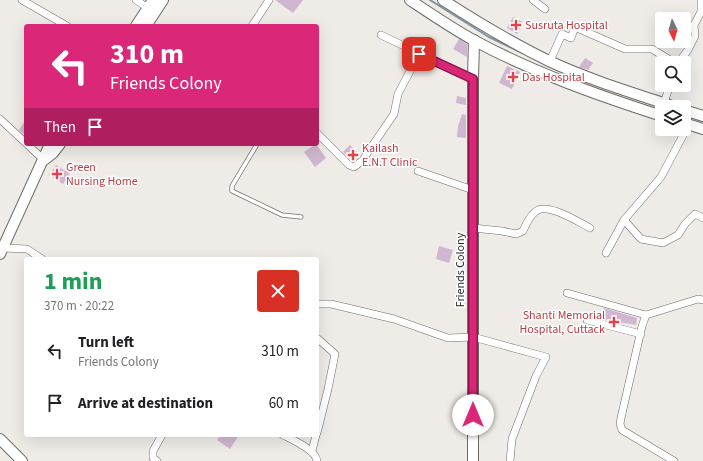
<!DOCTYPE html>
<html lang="en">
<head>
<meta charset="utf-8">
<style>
	:root { --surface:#fff; --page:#f6f6f6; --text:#202124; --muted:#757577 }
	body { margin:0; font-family:"Source Sans 3",sans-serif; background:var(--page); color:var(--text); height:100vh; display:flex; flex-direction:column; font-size:15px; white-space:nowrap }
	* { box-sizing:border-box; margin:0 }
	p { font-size:13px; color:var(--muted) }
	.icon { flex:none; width:22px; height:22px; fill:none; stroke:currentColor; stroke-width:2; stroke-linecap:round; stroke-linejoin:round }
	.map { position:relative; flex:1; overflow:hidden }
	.drawer { position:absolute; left:24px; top:257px; width:295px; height:180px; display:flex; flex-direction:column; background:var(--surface); border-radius:4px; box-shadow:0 4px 16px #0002 }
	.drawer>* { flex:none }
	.hud { position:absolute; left:24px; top:24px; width:295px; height:122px; border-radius:4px; box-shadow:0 4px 16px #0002; background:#db2777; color:#fff; overflow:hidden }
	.needle { width:26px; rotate:175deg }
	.controls { position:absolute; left:655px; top:12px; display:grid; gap:8px }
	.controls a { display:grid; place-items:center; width:36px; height:36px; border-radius:4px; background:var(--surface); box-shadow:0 4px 16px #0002; font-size:20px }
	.pin { position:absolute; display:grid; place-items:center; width:34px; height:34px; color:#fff; margin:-17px; border-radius:8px; box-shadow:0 2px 6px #0006 }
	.me { position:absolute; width:44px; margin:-22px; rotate:0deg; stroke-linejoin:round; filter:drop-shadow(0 0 3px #0008) }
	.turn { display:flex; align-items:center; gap:14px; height:84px; padding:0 20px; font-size:18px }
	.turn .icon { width:52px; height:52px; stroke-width:2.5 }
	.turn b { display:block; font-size:28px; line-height:34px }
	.then { display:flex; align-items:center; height:38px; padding:0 20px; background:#0003; gap:8px; font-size:15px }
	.round { display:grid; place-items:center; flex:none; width:42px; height:42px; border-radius:4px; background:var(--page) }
	.summary { display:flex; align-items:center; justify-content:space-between; height:68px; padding:0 20px }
	h1 { font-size:24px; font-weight:700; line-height:30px; color:#1e9e55 }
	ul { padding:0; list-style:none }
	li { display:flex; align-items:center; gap:12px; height:52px; padding:0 20px }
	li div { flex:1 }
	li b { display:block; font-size:15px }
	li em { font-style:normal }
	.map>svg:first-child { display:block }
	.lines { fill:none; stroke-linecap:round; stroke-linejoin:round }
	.stream { stroke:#7d93a2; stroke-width:2 }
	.building { fill:#d0b6d0 }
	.lane-casing { stroke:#6e6b66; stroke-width:5 }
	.street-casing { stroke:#6e6b66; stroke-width:8 }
	.secondary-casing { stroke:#6e6b66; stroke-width:12 }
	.lane { stroke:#fff; stroke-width:3.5 }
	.street { stroke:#fff; stroke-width:7 }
	.secondary { stroke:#fff; stroke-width:10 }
	.route-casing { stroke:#8e194d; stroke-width:10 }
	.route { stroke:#db2777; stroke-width:7 }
	.health-dot { fill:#e0444e; stroke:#fff; stroke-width:1.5 }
	.labels { text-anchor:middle; stroke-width:3; stroke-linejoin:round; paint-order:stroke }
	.health-label { font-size:12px; fill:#be3a42; stroke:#fff; text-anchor:start }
	.street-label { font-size:12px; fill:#262523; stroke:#fff }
</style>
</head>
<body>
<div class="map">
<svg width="703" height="461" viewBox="0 0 703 461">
	<rect width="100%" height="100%" fill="#efebe6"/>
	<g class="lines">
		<path class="stream" d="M430 0 489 37 541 62"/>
	</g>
	<g class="building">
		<path d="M275 0H303L293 13Z"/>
		<path d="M513 17 523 22 517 34 507 28Z"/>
		<path d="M459 39 467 44V57L453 49Z"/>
		<path d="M585 58 593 63 588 70 579 67Z"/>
		<path d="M507 66 520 72 512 89 499 83Z"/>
		<path d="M457 96 466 98V105L456 103Z"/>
		<path d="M462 114 466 115V138L457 137 458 126Z"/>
		<path d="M26 119V136L19 130Z"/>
		<path d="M316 144 326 158 315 167 304 152Z"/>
		<path d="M350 145 360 155 353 161 343 152Z"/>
		<path d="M56 165 70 174 63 184 49 175Z"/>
		<path d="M439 246 453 250 449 263 436 259Z"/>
		<path d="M604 308 637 318 636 325 602 319Z"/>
		<path d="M221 435H239L230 449 217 440Z"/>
	</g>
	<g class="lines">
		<defs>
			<path id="lane" d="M254 144 256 146 232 186V191L282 215 301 217"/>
			<g id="street">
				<path d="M22 0 67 26"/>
				<path d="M136 0 148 8"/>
				<path d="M533 0 545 9"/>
				<path d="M252 26 269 0"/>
				<path d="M381 35 473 79"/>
				<path d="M550 61 562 34 571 38 575 27 625 49H652L675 63"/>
				<path d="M678 63 688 50 695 36 694 25 701 12V0"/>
				<path d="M664 103 670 85"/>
				<path d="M0 119 44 160"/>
				<path d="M317 133 349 165 354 167 363 160 368 152 394 114 398 94 419 54"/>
				<path d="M418 171 473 190"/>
				<path d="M624 220 661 177 689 124"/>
				<path d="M473 228 502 231 516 234 523 231C526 224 529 217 535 212 546 201 578 222 590 228"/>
				<path d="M3 248 27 249 42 259"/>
				<path d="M606 253 624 220 641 239 663 243 678 235 685 224 695 214 703 218"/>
				<path d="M567 293 646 315 698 299 703 300"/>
				<path d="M317 304H331L394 319 448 338 473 337 546 357 536 376 512 439 510 461"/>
				<path d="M646 315 642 326 621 418 620 424 622 430 674 461"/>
				<path d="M587 320 641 334"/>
				<path d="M317 338 335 354 328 389 317 433"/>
				<path d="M283 435C293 440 316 450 317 461"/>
				<path d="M312 451 316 435"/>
				<path d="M157 461 153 458V451L162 435"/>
			</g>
			<g id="secondary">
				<path d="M410 0C431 14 453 29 475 41 535 73 597 95 662 116"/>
				<path d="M443 0C477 22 512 43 549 61 590 80 633 93 675 107"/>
				<path d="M136 26 153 0"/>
				<path d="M146 26 163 0"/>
				<path d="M684 110 703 116"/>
				<path d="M684 123 703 129"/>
				<path d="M44 160 53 153 60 144"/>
				<path d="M0 254 50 144"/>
				<path d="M0 439 22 461"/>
				<path d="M473 461V79L474 40"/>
			</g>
		</defs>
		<use href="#lane" class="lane-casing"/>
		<use href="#street" class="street-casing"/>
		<use href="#secondary" class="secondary-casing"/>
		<use href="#lane" class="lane"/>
		<use href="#street" class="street"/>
		<use href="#secondary" class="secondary"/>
	</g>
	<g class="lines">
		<defs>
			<path id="route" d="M419 54 473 79V415"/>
		</defs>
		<use href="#route" class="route-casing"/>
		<use href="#route" class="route"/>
	</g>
	<g class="health-dot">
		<path d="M514 19h4v4h4v4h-4v4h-4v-4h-4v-4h4z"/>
		<path d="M511 71h4v4h4v4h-4v4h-4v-4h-4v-4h4z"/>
		<path d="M351 149h4v4h4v4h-4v4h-4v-4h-4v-4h4z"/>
		<path d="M55 168h4v4h4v4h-4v4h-4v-4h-4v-4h4z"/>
		<path d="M612 316h4v4h4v4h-4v4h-4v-4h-4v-4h4z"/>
	</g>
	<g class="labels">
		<g class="health-label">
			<text x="525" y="29">Susruta Hospital</text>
			<text x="522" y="81">Das Hospital</text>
			<text x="362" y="152">Kailash<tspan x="362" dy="14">E.N.T Clinic</tspan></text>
			<text x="66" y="171">Green<tspan x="66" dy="14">Nursing Home</tspan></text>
			<text x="605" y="319" text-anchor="end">Shanti Memorial<tspan x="605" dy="14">Hospital, Cuttack</tspan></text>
		</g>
		<g class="street-label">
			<text transform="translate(460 270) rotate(-90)" y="4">Friends Colony</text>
		</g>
	</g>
</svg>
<div class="controls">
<a><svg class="needle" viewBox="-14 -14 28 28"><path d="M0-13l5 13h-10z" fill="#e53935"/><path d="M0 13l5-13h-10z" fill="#757577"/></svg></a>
<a><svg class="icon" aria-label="search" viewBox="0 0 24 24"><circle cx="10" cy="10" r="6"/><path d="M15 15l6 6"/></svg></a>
<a><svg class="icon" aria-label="layers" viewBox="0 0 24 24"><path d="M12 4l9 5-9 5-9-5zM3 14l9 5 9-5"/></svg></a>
</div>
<div class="pin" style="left:419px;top:54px;background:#d93025"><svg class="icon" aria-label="arrive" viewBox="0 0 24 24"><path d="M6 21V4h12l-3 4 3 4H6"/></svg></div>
<svg class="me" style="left:473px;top:415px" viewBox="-20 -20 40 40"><circle r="19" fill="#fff"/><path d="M0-13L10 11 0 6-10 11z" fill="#db2777"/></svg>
<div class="hud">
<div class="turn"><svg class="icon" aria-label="left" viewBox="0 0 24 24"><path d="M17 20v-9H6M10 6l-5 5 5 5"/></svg><div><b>310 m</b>Friends Colony</div></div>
<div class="then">Then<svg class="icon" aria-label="arrive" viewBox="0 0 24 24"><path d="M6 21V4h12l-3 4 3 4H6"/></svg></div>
</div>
<section class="drawer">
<div class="summary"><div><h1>1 min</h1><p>370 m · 20:22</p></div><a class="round" style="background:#d93025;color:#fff"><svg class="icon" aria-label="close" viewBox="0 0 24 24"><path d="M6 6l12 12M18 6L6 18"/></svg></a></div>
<ul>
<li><svg class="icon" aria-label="left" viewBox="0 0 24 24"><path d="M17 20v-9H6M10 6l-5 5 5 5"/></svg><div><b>Turn left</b><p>Friends Colony</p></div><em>310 m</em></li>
<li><svg class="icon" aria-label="arrive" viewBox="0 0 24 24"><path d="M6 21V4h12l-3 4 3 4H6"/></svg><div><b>Arrive at destination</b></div><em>60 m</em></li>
</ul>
</section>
</div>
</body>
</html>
